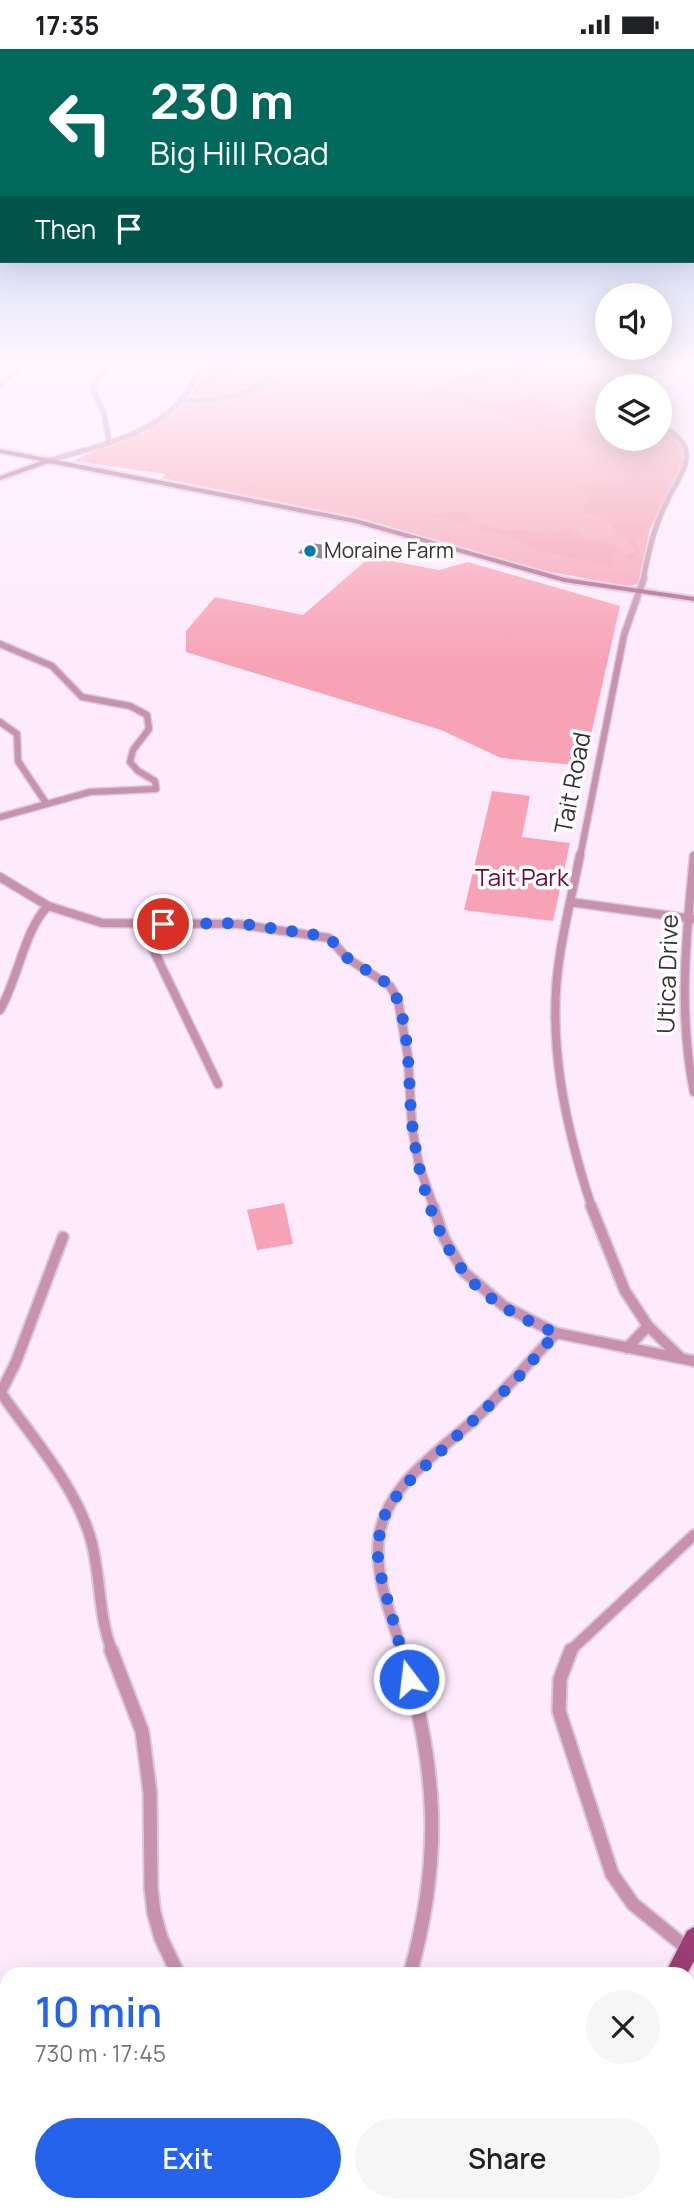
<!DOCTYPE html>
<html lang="en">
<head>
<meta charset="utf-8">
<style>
	:root { --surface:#fff; --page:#f6f6f6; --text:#202124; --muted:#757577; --accent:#2563eb }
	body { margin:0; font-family:Manrope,sans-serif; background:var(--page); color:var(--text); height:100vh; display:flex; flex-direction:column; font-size:26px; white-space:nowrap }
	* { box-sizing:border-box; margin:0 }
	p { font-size:23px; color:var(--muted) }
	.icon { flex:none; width:38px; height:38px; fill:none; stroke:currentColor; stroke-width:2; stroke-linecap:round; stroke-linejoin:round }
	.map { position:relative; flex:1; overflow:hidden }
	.sheet { position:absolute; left:0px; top:1918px; width:695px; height:245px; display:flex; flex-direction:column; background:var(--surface); border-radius:21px 21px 0 0; box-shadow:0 7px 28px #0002 }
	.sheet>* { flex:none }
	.hud { position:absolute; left:0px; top:0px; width:695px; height:214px; box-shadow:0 7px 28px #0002; background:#00695c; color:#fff; overflow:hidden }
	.tools { position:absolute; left:595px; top:234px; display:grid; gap:14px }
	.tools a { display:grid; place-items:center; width:77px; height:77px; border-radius:50%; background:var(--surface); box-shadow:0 7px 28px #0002; font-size:35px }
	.pin { position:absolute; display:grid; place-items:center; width:60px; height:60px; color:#fff; margin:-30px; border:4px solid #fff; border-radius:50%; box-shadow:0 2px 7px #0007 }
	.me { position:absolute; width:77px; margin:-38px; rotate:345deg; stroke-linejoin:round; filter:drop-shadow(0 0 5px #0008) }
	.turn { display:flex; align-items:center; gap:24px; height:147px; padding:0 35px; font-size:32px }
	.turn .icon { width:91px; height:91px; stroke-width:2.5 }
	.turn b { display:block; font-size:49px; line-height:60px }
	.then { display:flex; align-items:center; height:66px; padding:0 35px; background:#0003; gap:14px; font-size:26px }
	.round { display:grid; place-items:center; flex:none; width:74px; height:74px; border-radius:37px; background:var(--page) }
	.summary { display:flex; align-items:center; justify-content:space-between; height:119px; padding:0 35px }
	h1 { font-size:42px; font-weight:600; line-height:52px; color:var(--accent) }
	.button { display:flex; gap:14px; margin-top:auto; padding:14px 35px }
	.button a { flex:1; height:80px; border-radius:42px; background:var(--accent); color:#fff; font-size:28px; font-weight:600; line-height:80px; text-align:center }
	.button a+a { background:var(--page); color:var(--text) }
	.status { display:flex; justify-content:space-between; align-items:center; height:49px; padding:0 35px; background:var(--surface); direction:ltr }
	.status svg { height:19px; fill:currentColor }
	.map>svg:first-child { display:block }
	.green { fill:#f7a3b5 }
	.forest { fill:#f39caf }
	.building { fill:#584f62 }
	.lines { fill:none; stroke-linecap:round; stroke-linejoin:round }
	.street-far4-casing { stroke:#dac9d9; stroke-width:7 }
	.street-far3-casing { stroke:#dac9d9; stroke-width:9 }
	.street-far2-casing { stroke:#dac9d9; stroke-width:11 }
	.street-far1-casing { stroke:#dac9d9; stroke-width:14 }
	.street-casing { stroke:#dac9d9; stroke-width:17 }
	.secondary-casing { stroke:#dac9d9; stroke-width:4 }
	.primary-casing { stroke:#dac9d9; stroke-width:4 }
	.street-far4 { stroke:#c892ae; stroke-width:5 }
	.street-far3 { stroke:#c892ae; stroke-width:6 }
	.street-far2 { stroke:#c892ae; stroke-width:8 }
	.street-far1 { stroke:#c892ae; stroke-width:10 }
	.street { stroke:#c892ae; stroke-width:13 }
	.secondary { fill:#af628d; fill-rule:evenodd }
	.primary { fill:#9c3d75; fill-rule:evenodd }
	.route { stroke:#2563eb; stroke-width:12; stroke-dasharray:0 21.6 }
	.poi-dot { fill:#0778a1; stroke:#fff; stroke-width:2.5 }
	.labels { text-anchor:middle; stroke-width:7; stroke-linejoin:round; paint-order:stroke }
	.far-poi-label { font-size:21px; fill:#383037; stroke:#fff; text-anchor:start }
	.street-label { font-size:24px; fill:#383037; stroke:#fff }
	.park-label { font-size:24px; fill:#700631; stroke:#fff }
</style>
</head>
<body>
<div class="status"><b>17:35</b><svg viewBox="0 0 49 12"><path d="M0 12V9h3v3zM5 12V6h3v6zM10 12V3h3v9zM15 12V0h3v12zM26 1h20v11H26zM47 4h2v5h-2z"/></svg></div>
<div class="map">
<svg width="694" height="2163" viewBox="0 0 694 2163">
	<rect width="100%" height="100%" fill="#feeafd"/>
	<g class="green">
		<path d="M214 311H638L633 338H607V390H660V377L680 394 684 406 682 419 650 480 638 535 628 537 534 520 360 469 162 429 166 425 73 412C108 394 153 381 187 352 197 344 203 323 214 311Z"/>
		<path d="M370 508 439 521 468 513 620 557 584 717 501 709 441 681 186 603V582L215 548 303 566Z"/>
		<path d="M492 742 530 747 522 788 570 794 553 872 464 861Z"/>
		<path d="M284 1154 293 1195 257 1201 247 1161Z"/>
	</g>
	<g class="forest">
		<path d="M215 311H238V317L223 330 202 335 195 346 191 347 201 328Z"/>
		<path d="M510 311H529L528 325 518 329 520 334 499 327 452 343 504 357 531 346 572 368 590 371 588 376 599 396 569 385 539 382 490 361 437 347 414 345 419 341Z"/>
		<path d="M660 380C674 390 681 397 680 415L644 489 635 491 640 503 633 510 622 508 635 503V500L625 490 617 486 606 470 585 464 583 460 587 447 582 438 622 432 636 413 613 403 612 399 617 396 615 390H660Z"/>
		<path d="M447 463H462L474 472 507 482 520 480 547 485 569 479 587 490 605 493 620 500 612 506 613 515 610 517 538 501 515 491 431 466Z"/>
	</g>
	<path class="building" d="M308 494 328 496 330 500 339 501 336 510 327 511 298 504Z"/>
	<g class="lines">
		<defs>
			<g id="street-far4">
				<path d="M272 328 277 332 261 335 263 330Z"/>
				<path d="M647 328 676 311"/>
				<path d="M0 336 27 311"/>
				<path d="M640 338 647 328 642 323 643 311"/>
				<path d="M181 351C210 353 236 350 261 335"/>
				<path d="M109 392 104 365 92 338 99 328 119 311"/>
				<path d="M48 412C92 398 143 390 177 356 190 343 196 325 208 311"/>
				<path d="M643 531C650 493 657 467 677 433 682 423 688 414 686 402 683 389 670 383 660 375"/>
			</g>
			<g id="street-far3">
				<path d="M0 595 52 617 82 648 130 657 147 666 149 680 133 701 130 713 138 722 155 732 156 740 90 743 0 768"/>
				<path d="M0 673 17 685 18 712 46 754"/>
				<path d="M580 808 624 586 644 529"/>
			</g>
			<g id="street-far2">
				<path d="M580 806C573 841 564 876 559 912 547 994 566 1080 592 1159"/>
				<path d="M694 807C686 887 678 964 694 1043"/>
				<path d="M0 828 48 857 102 874 238 875 329 889 347 909 390 937 398 951 408 1008 412 1078 419 1116 434 1159"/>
				<path d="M570 853 693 870"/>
				<path d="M141 875 218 1035"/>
				<path d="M0 961C18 930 25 879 48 857"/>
			</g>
			<g id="street-far1">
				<path d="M433 1157 444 1189 464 1223 504 1257 556 1284 694 1312"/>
				<path d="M591 1157 625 1242 648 1277 681 1309"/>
				<path d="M627 1299 648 1277"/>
				<path d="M1 1344C33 1390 76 1437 91 1491 101 1528 98 1566 112 1602"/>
				<path d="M0 1345 16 1313 63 1188"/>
				<path d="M402 1602C391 1566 374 1527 379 1488 386 1434 443 1401 479 1366 506 1340 531 1312 556 1284"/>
				<path d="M570 1602 694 1486"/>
			</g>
			<g id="street">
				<path d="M111 1601 142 1682 150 1743 151 1839 154 1864 161 1889 178 1925"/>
				<path d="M402 1601C437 1716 443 1808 410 1925"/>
				<path d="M571 1601 560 1630 559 1662 612 1825 633 1855 688 1900"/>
				<path d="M0 2122 7 2121"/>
			</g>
			<path id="secondary" d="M0 400 356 470 565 529 694 548V552L564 533 355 474 49 414 0 431V427L41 412 0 404Z"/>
			<g id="primary">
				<path d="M694 1878V1912L687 1925H665L687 1882Z"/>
				<path d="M578 2156H602L599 2163H575Z"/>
			</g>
		</defs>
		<use href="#street-far4" class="street-far4-casing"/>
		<use href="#street-far3" class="street-far3-casing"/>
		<use href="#street-far2" class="street-far2-casing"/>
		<use href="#street-far1" class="street-far1-casing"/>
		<use href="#street" class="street-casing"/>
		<use href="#secondary" class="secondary-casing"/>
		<use href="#primary" class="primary-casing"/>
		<use href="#street-far4" class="street-far4"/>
		<use href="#street-far3" class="street-far3"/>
		<use href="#street-far2" class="street-far2"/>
		<use href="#street-far1" class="street-far1"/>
		<use href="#street" class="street"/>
		<use href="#secondary" class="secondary"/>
		<use href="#primary" class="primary"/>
	</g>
	<linearGradient id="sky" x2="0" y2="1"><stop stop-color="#9ab8f0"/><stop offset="0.51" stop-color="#fff6fe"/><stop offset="1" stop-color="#fff6fe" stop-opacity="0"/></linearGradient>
	<rect width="694" height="614" fill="url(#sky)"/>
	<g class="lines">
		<path class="route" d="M163 875 238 874 323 887C336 891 340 904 350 911 363 921 385 928 393 942 407 964 409 1020 410 1047 413 1106 427 1175 464 1223 485 1251 525 1272 556 1284L516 1331 404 1437 386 1462 378 1492V1516L409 1630"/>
	</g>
	<circle class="poi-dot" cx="310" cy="502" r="7"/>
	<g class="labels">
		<g class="far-poi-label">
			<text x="324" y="509">Moraine Farm</text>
		</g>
		<g class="street-label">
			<text transform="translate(573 734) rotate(-79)" y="8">Tait Road</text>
			<text transform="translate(668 925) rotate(-88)" y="8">Utica Drive</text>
		</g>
		<g class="park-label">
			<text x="522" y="837">Tait Park</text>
		</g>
	</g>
</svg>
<div class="tools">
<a><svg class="icon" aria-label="sound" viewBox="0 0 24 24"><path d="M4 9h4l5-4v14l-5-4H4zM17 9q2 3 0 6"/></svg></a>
<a><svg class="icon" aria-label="layers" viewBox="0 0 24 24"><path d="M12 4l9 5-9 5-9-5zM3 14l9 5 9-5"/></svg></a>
</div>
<div class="pin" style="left:163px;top:875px;background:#d93025"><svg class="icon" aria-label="arrive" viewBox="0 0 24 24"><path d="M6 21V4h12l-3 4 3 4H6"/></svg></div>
<svg class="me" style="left:409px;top:1630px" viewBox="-20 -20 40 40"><circle r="17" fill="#2563eb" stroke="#fff" stroke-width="3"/><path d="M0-11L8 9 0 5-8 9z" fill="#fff"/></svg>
<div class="hud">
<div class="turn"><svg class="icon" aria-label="left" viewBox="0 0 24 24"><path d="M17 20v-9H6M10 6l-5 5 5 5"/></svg><div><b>230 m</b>Big Hill Road</div></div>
<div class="then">Then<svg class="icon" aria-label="arrive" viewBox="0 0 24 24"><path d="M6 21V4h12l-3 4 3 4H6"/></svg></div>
</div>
<section class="sheet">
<div class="summary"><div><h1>10 min</h1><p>730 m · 17:45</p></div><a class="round"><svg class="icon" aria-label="close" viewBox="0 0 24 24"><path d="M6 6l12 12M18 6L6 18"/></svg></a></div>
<div class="button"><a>Exit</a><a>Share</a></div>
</section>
</div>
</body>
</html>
